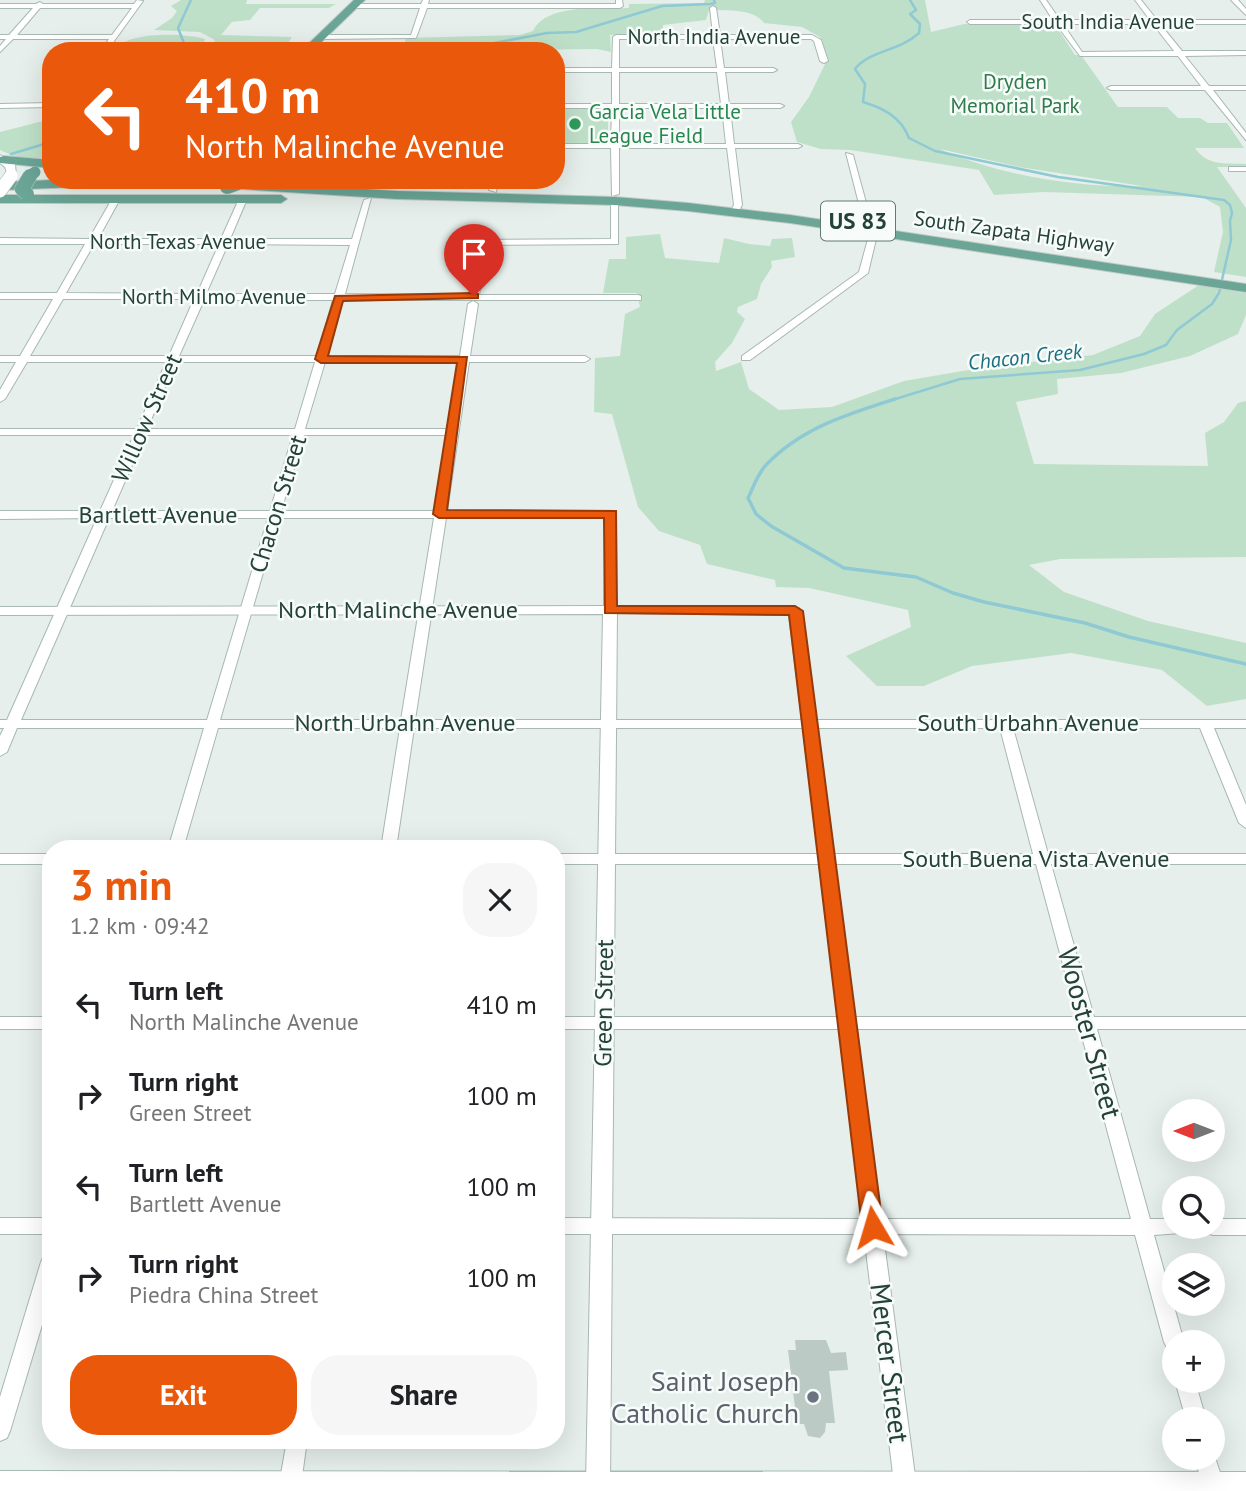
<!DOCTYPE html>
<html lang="en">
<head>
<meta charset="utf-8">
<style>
	:root { --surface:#fff; --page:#f6f6f6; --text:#202124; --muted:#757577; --accent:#ea580c }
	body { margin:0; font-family:"PT Sans",sans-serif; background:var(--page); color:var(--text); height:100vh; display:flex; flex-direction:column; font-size:26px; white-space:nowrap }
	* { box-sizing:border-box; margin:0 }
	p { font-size:23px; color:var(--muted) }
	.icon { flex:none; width:38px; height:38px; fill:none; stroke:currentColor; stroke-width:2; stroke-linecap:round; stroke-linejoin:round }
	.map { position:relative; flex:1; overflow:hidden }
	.details { position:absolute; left:42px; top:840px; width:523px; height:609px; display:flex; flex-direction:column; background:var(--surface); border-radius:28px; box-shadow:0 7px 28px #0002 }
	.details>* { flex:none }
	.hud { position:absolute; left:42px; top:42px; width:523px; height:147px; border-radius:28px; box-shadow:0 7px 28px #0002; background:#ea580c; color:#fff; overflow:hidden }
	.needle { width:46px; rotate:270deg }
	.controls { position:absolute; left:1162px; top:1099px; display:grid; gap:14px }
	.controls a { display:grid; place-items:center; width:63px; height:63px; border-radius:50%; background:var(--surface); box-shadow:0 7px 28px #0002; font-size:35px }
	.pin { position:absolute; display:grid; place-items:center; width:60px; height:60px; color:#fff; margin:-72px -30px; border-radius:50% 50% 50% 0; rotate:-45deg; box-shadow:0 0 7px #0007 }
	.pin .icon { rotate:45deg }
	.me { position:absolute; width:77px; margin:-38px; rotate:353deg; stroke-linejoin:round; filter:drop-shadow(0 0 5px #0008) }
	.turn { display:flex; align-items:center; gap:24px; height:147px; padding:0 28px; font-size:32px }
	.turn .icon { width:91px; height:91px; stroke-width:2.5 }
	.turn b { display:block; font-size:49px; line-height:60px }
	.round { display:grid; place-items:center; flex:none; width:74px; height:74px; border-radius:28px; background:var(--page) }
	.summary { display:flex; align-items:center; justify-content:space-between; height:119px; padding:0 28px }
	h1 { font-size:42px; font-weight:700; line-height:52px; color:var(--accent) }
	.primary-button { display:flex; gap:14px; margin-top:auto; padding:14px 28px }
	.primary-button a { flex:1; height:80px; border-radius:28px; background:var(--accent); color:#fff; font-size:28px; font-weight:700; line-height:80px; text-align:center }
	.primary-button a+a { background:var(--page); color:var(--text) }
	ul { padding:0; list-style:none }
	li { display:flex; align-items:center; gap:21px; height:91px; padding:0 28px }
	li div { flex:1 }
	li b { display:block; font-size:26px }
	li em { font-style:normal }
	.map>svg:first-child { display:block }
	.green { fill:#bfe0c8; fill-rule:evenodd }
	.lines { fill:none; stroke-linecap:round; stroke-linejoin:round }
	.stream-far1 { stroke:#8ec9d4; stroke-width:2.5 }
	.stream { stroke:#8ec9d4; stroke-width:3.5 }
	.building { fill:#bbcac4 }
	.minor-casing { stroke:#a8b8b2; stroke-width:2 }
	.tertiary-casing { stroke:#a8b8b2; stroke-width:2 }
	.secondary-casing { stroke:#a4bbb3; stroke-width:2 }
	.primary-casing { stroke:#c2cac8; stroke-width:2 }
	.minor { fill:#fff; fill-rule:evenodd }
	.tertiary { fill:#fff; fill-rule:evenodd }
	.secondary { fill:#fff; fill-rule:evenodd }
	.primary { fill:#6aa596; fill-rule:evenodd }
	.secondary-bridge-far1-casing { stroke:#a4bbb3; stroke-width:11; stroke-linecap:butt }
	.secondary-bridge-casing { stroke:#a4bbb3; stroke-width:14; stroke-linecap:butt }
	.primary-bridge-far1-casing { stroke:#c2cac8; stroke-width:12; stroke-linecap:butt }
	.primary-bridge-casing { stroke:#c2cac8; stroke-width:15; stroke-linecap:butt }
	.secondary-bridge-far1 { stroke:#fff; stroke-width:10 }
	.secondary-bridge { stroke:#fff; stroke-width:13 }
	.primary-bridge-far1 { stroke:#6aa596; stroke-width:11 }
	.primary-bridge { stroke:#6aa596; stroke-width:14 }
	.route { fill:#ea580c; stroke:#983908; stroke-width:2 }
	.leisure-dot { fill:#2e9e5b; stroke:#f7fbf9; stroke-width:2.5 }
	.worship-dot { fill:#6b7280; stroke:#f7fbf9; stroke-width:2.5 }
	.labels { text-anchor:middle; stroke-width:5; stroke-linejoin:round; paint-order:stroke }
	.far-street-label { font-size:21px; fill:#24423a; stroke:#f7fbf9 }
	.far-park-label { font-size:21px; fill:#2d7a4b; stroke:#f7fbf9 }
	.far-leisure-label { font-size:21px; fill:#27864d; stroke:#f7fbf9; text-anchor:start }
	.far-water-label { font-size:21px; font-style:italic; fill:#1c6f80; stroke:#f7fbf9 }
	.shield { fill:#f7fbf9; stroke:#637a73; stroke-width:2 }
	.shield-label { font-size:23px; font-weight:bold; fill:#24423a }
	.street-label { font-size:24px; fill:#24423a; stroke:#f7fbf9 }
	.near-street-label { font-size:28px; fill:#24423a; stroke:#f7fbf9 }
	.near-worship-label { font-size:28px; fill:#5b616d; stroke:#f7fbf9; text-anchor:end }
</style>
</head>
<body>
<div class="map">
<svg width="1246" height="1491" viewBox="0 0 1246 1491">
	<rect width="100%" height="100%" fill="#e6efeb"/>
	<g class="green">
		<path d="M181 0H247L246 4H336L329 8H260L250 20 232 22 221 35 292 37 283 51H113C127 31 183 33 205 39L201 50 211 47 215 40 200 32 154 30 172 18 177 11 171 6Z"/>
		<path d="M705 0H925L931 32 964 24 1054 23 1075 55H1081L1118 107H1167L1178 118H1200L1208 123H1227L1244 148H1195C1207 166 1225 163 1246 164V167H1217L1246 208V277L1214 272 1223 232 1220 207 1202 197 1043 192 994 195 979 170 851 150 821 149 797 142 791 122 809 97 828 58 820 37 802 27 764 23C754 8 725 11 709 10L706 20 663 25V34L610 35 611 52 597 49 402 51 406 38 520 35 533 31C546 3 602 9 629 8V4L704 3ZM940 149 1019 167 1142 186C1079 188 997 175 940 149Z"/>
		<path d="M557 109H608V143L557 144Z"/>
		<path d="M51 110V158L20 159 0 150V132L43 121Z"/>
		<path d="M660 234 665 258 719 263 724 238 749 244 770 246 772 239 792 238 795 257 771 261 772 267 761 284 757 299 738 307 737 312 745 319 732 343 715 362 716 371 741 362 749 389 779 410 832 407 904 381 986 367 1093 355 1140 336 1155 314 1199 285 1246 293V315L1238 334 1190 356 1121 373 1057 379 1058 394 1016 402 1034 464 1208 466 1205 433 1224 422 1238 403 1246 401V557L1060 559 1029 565 1064 592 1148 621 1246 643V699L1207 706 1162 670 1071 653 972 666 924 686H877L846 656 911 627 908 610 809 588 776 587 775 580 707 564 700 545 659 531 638 507 612 414 594 412 595 358 620 356 625 314 640 307 637 293H603L609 259H626V237Z"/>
	</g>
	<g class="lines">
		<g class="stream-far1">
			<path d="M187 51 178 28 191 0"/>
			<path d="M452 51 547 33 576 32 662 6 710 4 715 3 714 0"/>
			<path d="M11 154 51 142"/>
			<path d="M889 401 960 379 1080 370 1144 354 1166 345 1177 330 1212 304 1219 293 1231 240 1230 221 1232 213 1230 205 1224 200 1058 177 935 151 909 138C901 117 883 108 863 102L865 84 855 69C870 50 898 52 919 33L920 24 910 14 916 10 910 0"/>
		</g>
		<path class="stream" d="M895 399C848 414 801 428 766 465 758 473 753 488 748 498L756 514 771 526 844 568 916 577 953 593 984 602 1085 623 1129 637 1246 664"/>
	</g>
	<path class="building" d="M795 1340H826L831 1353 846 1352 848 1370 829 1371 835 1423H826L825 1432 820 1438 808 1436 804 1424H797L788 1350H796Z"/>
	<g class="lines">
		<defs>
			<g id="minor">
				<path d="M137 0 143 1 112 44 106 43 109 39H13L0 52V46L6 39H0V35H9L33 8H0V4H36L40 2 43 4H134ZM40 8H132L112 35H17Z"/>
				<path d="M423 0H429L428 4H616V0H622L623 6 620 8H427L416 38 321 39 318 37 321 35H411L420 8H353L350 6 353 4H421Z"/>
				<path d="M1040 0H1046L1060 20H1150L1135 0H1141L1157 20H1246V24H1160L1182 51H1246V55L1185 56 1209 86H1246V90H1213L1246 133V140L1205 90H1111L1107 88 1111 86H1201L1178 56H1080L1056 24H970L967 22 970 20H1053ZM1063 24H1153L1174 51 1082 52Z"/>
				<path d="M1231 0H1238L1246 9V15Z"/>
				<path d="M713 6 716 8 720 35H812L821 40 828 61 824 63 820 61 814 41 811 39H720L724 68H773L777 70 773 72H725L729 104H780L784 106 780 108H730L734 144H798L802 146 798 148H735L742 205 737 214 730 212 734 205 727 148H619V194L612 196 611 148H556V144H611L612 108H556V104H612V72H556V68H612L613 37 616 35H713L710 8ZM619 39H713L717 68H619ZM619 72H717L721 104H619ZM619 108H722L726 144H619Z"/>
				<path d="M51 103V107L0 108V104Z"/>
				<path d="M846 153 853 155 876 239 868 273 750 360H742V356L859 272 868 239Z"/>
				<rect x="1229" y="167" width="17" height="4"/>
				<path d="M490 180H498L496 192 489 190Z"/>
				<path d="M116 196 120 199 98 239H221L239 199 243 196 247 199 230 239H352L364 200 371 198 345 294 469 295 478 245 467 244V240L611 239V201L618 199V244L487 245 479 295H638L641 296V300H343L327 356H460L468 304 473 301 478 304 470 356H585L590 359 585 362H469L447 511 615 512 616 606 799 608 816 720H1246V728H1214L1246 805V828L1239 823 1200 728H1013L1048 854H1246V864H1051L1094 1017H1246V1029H1097L1150 1219H1174V1227H1183L1181 1233 1154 1235 1184 1342H1174V1351L1167 1348 1164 1342 1135 1235 883 1234 917 1491H895L864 1234H556V1218L862 1219 839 1029H556V1017H838L819 864H556V854H818L803 728H414L396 849H381L400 728H218L183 849H168L204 728H17L7 752 0 756V736L4 728H0V720H7L97 518 0 519V511H100L134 435H0V429H137L166 362H27L5 399 0 402V390L16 362H0V356H20L53 299H0V293H57L85 244H0V238L89 239 112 199ZM94 244H219L197 294 66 293ZM228 244 350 245 335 294H206ZM63 299H194L169 356H30ZM204 300H333L317 356H179ZM176 362H315L295 429H147ZM325 362H459L448 429H305ZM145 435H293L270 511H112ZM304 435H447L435 511H281ZM109 518H268L207 720H21ZM279 518H434L401 720H220ZM446 518H605L604 610 606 613 789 615 802 720H415ZM817 728H1000L1033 854H833ZM835 864H1036L1077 1017H855ZM856 1029H1080L1131 1219H881Z"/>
				<rect x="0" y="854" width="51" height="10"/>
				<rect x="0" y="1017" width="51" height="12"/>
				<rect x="0" y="1218" width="51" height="16"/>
				<path d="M1213 1219H1246V1235H1213L1206 1233 1204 1227H1213Z"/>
				<path d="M51 1254V1295L10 1431 7 1438 0 1441V1397L41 1262 44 1256Z"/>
				<path d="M1175 1381H1195L1206 1419H1186Z"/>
				<path d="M287 1440H307L300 1491H278Z"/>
				<path d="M1213 1451 1226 1491H1204L1195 1458H1213Z"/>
			</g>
			<path id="tertiary" d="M610 606 617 610 610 1485 607 1491H589L586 1485 603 614 0 615V607Z"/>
			<g id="secondary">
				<path d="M0 155 15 164 16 176H8L5 167 0 163Z"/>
				<path d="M0 1471 1246 1472V1491H0Z"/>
			</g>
			<g id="primary">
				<path d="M354 0H365L312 51H301Z"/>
				<path d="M4 156 51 160V168L0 163V157Z"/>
				<path d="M52 180H223L397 191 615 197 688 203 790 215 1246 284V292L790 223 688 211 615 205 397 199 159 184 154 181 148 184 6 190 0 187 6 182Z"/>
				<path d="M0 195H281L287 199 281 203H0Z"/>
			</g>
		</defs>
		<use href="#minor" class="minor-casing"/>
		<use href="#tertiary" class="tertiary-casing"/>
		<use href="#secondary" class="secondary-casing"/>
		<use href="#primary" class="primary-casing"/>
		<use href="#minor" class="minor"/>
		<use href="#tertiary" class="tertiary"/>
		<use href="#secondary" class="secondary"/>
		<use href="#primary" class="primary"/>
		<defs>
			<path id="secondary-bridge-far1" d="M9 178 12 174"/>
			<path id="secondary-bridge" d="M0 191 11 176"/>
			<path id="primary-bridge-far1" d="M28 178 35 172"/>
			<g id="primary-bridge">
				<path d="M227 187 246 180"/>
				<path d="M27 194 22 189 30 176"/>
			</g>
		</defs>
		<use href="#secondary-bridge-far1" class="secondary-bridge-far1-casing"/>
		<use href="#secondary-bridge" class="secondary-bridge-casing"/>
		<use href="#primary-bridge-far1" class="primary-bridge-far1-casing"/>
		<use href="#primary-bridge" class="primary-bridge-casing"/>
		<use href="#secondary-bridge-far1" class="secondary-bridge-far1"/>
		<use href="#secondary-bridge" class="secondary-bridge"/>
		<use href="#primary-bridge-far1" class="primary-bridge-far1"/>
		<use href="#primary-bridge" class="primary-bridge"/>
	</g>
	<path class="route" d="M474 293 478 294V298L343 301 328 356 467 357 447 510 616 511 617 606H795L803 611 883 1227 880 1233 873 1236 865 1233 862 1227 789 615 605 613 604 518H439L433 514 457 363H321L315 359 335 296Z"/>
	<circle class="leisure-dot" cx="575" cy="124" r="7"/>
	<circle class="worship-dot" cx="813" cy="1397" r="7"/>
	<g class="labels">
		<g class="far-street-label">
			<text x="1108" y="29">South India Avenue</text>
			<text x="714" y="44">North India Avenue</text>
			<text transform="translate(1014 232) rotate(8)" y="7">South Zapata Highway</text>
			<text x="178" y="249">North Texas Avenue</text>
			<text x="214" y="304">North Milmo Avenue</text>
		</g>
		<g class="far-park-label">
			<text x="1015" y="89">Dryden<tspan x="1015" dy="24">Memorial Park</tspan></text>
		</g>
		<g class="far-leisure-label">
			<text x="589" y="119">Garcia Vela Little<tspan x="589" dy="24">League Field</tspan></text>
		</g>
		<g class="far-water-label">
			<text transform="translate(1025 357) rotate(-6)" y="7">Chacon Creek</text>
		</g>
		<rect class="shield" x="821" y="201.5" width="74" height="39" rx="5"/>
		<g class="shield-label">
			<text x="858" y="229">US 83</text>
		</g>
		<g class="street-label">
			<text transform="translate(147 418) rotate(-66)" y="8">Willow Street</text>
			<text transform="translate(278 504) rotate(-73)" y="8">Chacon Street</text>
			<text x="158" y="523">Bartlett Avenue</text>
			<text x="398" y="618">North Malinche Avenue</text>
			<text x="405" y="731">North Urbahn Avenue</text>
			<text x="1028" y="731">South Urbahn Avenue</text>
			<text x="1036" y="867">South Buena Vista Avenue</text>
			<text transform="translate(604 1003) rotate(-89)" y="8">Green Street</text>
		</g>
		<g class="near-street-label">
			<text transform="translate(1090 1033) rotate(75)" y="10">Wooster Street</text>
			<text transform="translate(890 1363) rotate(83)" y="10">Mercer Street</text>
		</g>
		<g class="near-worship-label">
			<text x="799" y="1391">Saint Joseph<tspan x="799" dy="32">Catholic Church</tspan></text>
		</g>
	</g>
</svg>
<div class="controls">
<a><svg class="needle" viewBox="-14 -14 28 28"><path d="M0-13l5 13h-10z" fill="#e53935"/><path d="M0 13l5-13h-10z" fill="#757577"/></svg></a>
<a><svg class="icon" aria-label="search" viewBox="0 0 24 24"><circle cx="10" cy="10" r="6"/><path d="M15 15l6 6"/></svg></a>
<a><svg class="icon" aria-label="layers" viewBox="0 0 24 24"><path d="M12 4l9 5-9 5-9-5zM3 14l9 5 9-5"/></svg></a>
<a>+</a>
<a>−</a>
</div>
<div class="pin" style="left:474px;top:296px;background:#d93025"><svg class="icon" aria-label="arrive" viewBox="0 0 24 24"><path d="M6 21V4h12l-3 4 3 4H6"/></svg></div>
<svg class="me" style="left:873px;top:1227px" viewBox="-20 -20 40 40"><path d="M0-17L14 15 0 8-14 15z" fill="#ea580c" stroke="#fff" stroke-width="4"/></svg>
<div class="hud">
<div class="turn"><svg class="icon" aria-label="left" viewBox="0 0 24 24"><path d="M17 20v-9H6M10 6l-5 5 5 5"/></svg><div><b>410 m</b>North Malinche Avenue</div></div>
</div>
<section class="details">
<div class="summary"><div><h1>3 min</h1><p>1.2 km · 09:42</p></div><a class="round"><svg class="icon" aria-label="close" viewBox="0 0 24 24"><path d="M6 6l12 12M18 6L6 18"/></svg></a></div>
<ul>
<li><svg class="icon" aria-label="left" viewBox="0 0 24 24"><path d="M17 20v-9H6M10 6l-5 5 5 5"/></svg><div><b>Turn left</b><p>North Malinche Avenue</p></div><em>410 m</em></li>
<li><svg class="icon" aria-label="right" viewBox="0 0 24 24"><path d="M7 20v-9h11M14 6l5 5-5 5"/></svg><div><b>Turn right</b><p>Green Street</p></div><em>100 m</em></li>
<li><svg class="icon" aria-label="left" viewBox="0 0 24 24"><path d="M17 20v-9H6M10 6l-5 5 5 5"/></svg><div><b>Turn left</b><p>Bartlett Avenue</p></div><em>100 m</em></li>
<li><svg class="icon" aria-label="right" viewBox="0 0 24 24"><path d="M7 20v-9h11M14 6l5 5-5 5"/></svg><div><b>Turn right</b><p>Piedra China Street</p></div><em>100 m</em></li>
</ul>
<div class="primary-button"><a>Exit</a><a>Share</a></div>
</section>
</div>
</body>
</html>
